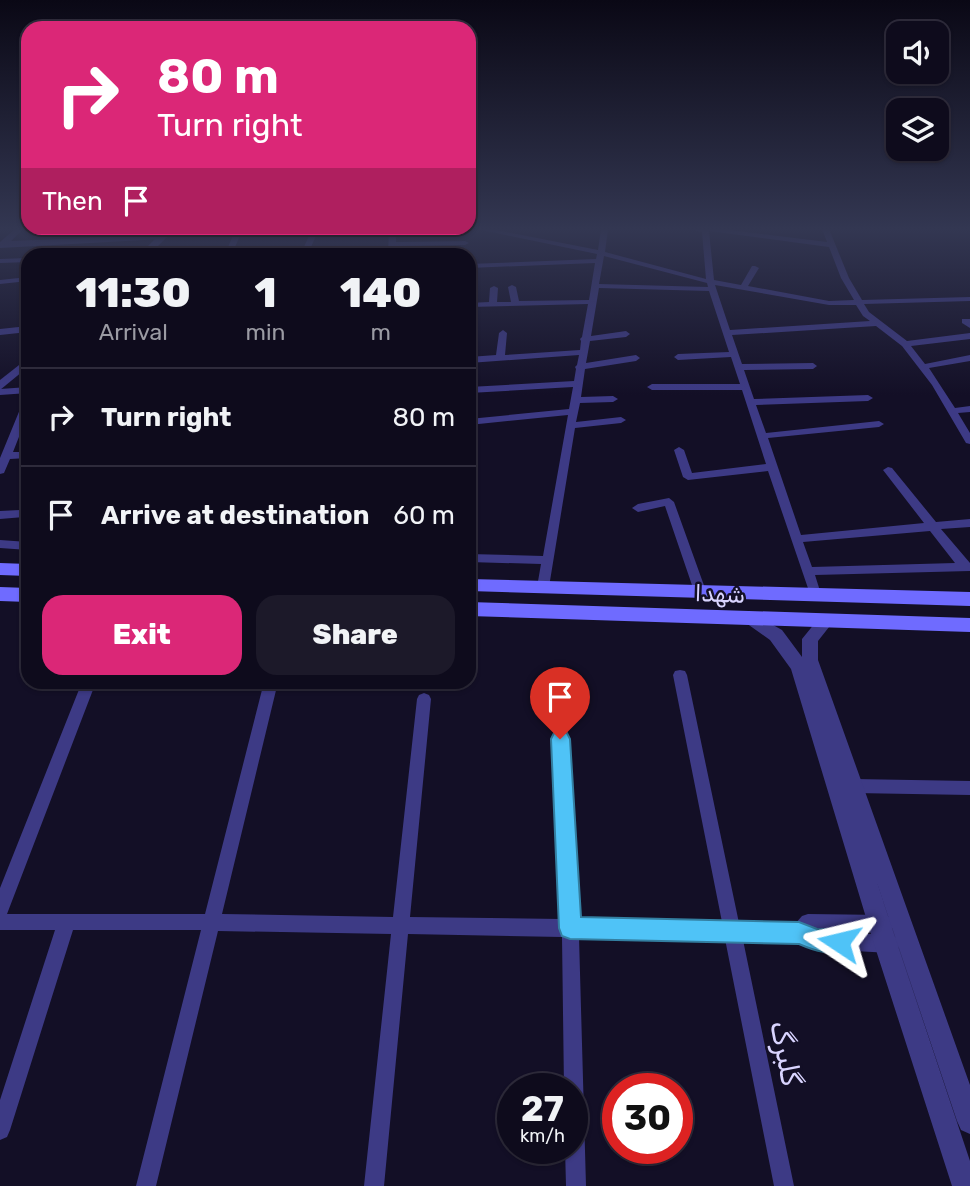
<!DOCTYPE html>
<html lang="en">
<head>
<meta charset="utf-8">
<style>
	:root { --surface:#0e0b1c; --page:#1c1929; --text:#f1f3f6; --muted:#9b9ba3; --line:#2e2b3b; --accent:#db2777 }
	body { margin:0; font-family:Rubik,"Noto Naskh Arabic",sans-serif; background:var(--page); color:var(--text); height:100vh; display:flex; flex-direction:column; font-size:26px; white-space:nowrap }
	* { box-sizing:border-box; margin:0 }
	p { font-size:23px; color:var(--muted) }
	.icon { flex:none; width:38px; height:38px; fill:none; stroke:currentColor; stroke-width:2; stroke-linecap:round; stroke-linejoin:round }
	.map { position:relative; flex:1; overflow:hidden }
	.sheet { position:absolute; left:21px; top:248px; width:455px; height:441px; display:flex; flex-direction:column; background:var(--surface); border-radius:21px; box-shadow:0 2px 5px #0004,0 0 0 2px var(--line) }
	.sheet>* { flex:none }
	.guide { position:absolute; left:21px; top:21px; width:455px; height:214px; border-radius:21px; box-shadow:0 2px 5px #0004,0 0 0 2px var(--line); background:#db2777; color:#fff; overflow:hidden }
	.buttons { position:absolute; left:886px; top:21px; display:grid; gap:14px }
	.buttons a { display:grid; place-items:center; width:63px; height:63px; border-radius:14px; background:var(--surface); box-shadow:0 2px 5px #0004,0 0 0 2px var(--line); font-size:35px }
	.speed { position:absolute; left:497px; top:1073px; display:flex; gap:14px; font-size:35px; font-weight:700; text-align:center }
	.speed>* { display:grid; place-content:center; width:91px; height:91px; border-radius:50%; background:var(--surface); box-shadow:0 2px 5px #0004,0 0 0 2px var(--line); line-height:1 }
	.speed small { font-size:18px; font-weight:400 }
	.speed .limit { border:10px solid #d22; background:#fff; color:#111 }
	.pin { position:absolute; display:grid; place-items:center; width:60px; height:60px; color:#fff; margin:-72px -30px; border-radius:50% 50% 50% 0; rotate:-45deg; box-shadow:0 0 7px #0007 }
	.pin .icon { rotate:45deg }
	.me { position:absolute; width:77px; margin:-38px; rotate:280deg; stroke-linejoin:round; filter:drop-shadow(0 0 5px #0008) }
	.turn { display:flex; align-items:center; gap:24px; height:147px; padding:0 21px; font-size:32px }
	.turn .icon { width:91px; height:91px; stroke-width:2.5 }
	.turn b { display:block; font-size:49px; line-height:60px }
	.then { display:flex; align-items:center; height:66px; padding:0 21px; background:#0003; gap:14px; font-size:26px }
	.eta { display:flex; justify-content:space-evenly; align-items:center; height:119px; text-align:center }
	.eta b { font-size:42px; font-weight:800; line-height:49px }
	.button { display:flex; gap:14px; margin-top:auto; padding:14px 21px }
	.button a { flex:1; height:80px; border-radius:21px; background:var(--accent); color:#fff; font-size:28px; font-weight:800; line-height:80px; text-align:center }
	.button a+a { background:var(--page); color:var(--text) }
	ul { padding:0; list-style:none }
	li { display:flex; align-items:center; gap:21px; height:98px; padding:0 21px; border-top:2px solid var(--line) }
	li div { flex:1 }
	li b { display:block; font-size:26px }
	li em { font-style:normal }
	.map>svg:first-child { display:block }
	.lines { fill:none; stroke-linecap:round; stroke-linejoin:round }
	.minor { fill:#3d3a85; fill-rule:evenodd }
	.tertiary { fill:#3d3a85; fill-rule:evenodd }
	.secondary { fill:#6f6bff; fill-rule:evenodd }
	.route { fill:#4fc3f7; stroke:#337fa1; stroke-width:2 }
	.labels { text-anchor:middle; stroke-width:5; stroke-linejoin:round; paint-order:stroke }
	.street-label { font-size:23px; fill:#d9d4ff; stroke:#130f26 }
	.near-street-label { font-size:28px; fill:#d9d4ff; stroke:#130f26 }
</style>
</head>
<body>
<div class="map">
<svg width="970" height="1186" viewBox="0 0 970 1186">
	<rect width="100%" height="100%" fill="#130f26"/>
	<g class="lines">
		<g class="minor">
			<path d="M15 229H23L11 241 162 235 166 237 162 239 0 248V242Z"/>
			<path d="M236 229H243L231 256H224Z"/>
			<path d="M312 229H319L307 256H300Z"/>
			<path d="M389 229H396V242L465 241 469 243 465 245 396 246V256H388Z"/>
			<path d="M477 229H491L598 250 601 229H608L605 252 706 279 702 232 689 229H722L827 242 822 229H829L849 278 862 300 970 297V301L864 304 869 312 907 341 970 333V339L911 346 925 364 970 355V361L929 368 955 408 970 406V412L958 413 970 433V444L966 443 932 385 902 346 876 326 732 335 742 364 813 363 817 366 813 369 744 370 754 399 868 395 873 398 868 401 756 405 766 433 879 421 884 424 879 427 768 438 801 535 924 523 883 470 888 467 892 468 936 522 970 519V527L941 529 970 563V571L815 575 821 594 819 597H811L768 471 688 480 683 477 674 450 679 447 684 450 692 473 766 464 742 390H652L647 387 652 384H740L731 357 678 360 674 357 678 354 729 352 709 291 599 288 591 336 626 331 630 334 626 337 590 341 586 363 636 355 640 358 636 361 585 369 581 397 613 396 618 399 613 402 580 403 576 422 621 417 626 420 621 423 575 428 549 587 543 591 537 587 541 564 469 562V554L543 556 568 415 469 425V419L569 409 573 387 469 393V387L574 381 576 369 575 367 577 365 579 355 469 363V357L496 355 499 333 503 330 507 333 505 355 580 350 581 341 580 339 582 337 588 304 469 307V303L489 302 490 288 494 286 498 288 497 302H511L508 287 512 285 516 287 519 301 589 300 595 263 469 268V264L596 259 597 254ZM709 231 829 247 841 278 854 300 829 301 748 286 759 268 755 266H752L741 285 714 280ZM604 256 707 283 708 287 599 284ZM715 285 829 305H856L863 316 870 321 730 330ZM930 531 955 563 812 567 803 542Z"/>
			<path d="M146 250H149V254L86 256Z"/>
			<path d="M28 258V262L0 263V259Z"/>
			<path d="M28 277V281L0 284V280Z"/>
			<path d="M962 319H970V328L962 323Z"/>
			<path d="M28 326V332L0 335V329Z"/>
			<path d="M28 387V393L0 395V389Z"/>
			<path d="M28 399V414L13 452H28V458L10 459 4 473 0 474V458L23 402Z"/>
			<path d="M669 498 674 502 706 591 704 594 700 596 694 591 665 506 638 512 632 508 638 504Z"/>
			<path d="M20 510 24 511 26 514 24 517 0 519V511Z"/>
			<path d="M0 540 28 542V550L0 548Z"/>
			<path d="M680 670 685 671 687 675 739 923 795 924 802 916 808 914 885 915 891 918 894 924 891 930 885 933 815 931 891 935 897 938 900 944 897 950 891 953 817 949 799 942 743 940 794 1186H774L725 939 579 937 586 1186H566L565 1148H572V1088H564L562 937 408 934 384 1186H364L391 934 218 931 156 1186H136L201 930H73L10 1130 7 1137 0 1140V1100L55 930H0V888L82 682H96L7 914H205L264 682H278L222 914 393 917 417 699 419 695 424 693 429 695 431 699 410 917 561 919 551 685 553 681 558 679 563 681 565 685 578 920 722 922 673 675 675 671Z"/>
			<path d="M854 779 970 781V795L854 793 849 791 846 786 849 781Z"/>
		</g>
		<g class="tertiary">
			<path d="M165 229H175L148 256H138Z"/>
			<path d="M28 358V367L0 390V380Z"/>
			<path d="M752 613 782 630 802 657V639L819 618H831L833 622 818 641V660L970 1085V1134L961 1130 957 1121 873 871 970 1161V1186H952L874 944 791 669 770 640 746 623 744 619 746 615Z"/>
		</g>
		<g class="secondary">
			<path d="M0 563 28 564V576L0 575Z"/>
			<path d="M469 579 970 592V606L469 591Z"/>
			<path d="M0 587 28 588V602L0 601Z"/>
			<path d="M469 602 970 618V632L469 616Z"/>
		</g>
	</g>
	<linearGradient id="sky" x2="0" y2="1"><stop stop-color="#0a0815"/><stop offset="0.58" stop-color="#333752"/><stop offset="1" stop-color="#333752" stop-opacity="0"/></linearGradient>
	<rect width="970" height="395" fill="url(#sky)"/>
	<path class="route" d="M560 731 567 733 570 739 581 917 799 922 817 929 839 930 847 934 851 942 847 949C831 956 815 951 799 944L570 939 562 936 559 928 551 739 554 733Z"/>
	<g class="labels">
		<g class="street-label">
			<text transform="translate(720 594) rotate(2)" y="8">شهدا</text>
		</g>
		<g class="near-street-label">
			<text transform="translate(786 1053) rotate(79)" y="10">گلبرگ</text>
		</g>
	</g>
</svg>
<div class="buttons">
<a><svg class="icon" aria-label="sound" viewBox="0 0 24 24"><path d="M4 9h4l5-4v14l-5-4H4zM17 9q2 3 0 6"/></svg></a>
<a><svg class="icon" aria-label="layers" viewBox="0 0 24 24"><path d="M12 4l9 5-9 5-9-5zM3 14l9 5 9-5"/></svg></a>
</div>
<div class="speed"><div>27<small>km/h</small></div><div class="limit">30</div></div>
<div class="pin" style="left:560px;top:739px;background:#d93025"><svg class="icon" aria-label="arrive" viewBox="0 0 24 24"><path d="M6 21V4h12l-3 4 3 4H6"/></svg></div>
<svg class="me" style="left:839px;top:942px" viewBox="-20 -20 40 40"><path d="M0-17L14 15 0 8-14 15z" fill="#4fc3f7" stroke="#fff" stroke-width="4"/></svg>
<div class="guide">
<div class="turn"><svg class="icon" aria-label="right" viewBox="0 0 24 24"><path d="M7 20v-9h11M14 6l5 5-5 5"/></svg><div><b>80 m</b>Turn right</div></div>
<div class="then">Then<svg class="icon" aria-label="arrive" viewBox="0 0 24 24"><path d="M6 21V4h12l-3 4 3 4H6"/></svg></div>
</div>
<section class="sheet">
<div class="eta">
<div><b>11:30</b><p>Arrival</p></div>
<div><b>1</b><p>min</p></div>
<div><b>140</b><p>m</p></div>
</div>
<ul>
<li><svg class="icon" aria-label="right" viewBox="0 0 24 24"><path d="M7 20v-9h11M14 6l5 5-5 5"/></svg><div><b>Turn right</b></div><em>80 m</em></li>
<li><svg class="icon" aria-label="arrive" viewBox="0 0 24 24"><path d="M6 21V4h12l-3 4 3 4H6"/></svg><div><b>Arrive at destination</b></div><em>60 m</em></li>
</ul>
<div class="button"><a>Exit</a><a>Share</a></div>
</section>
</div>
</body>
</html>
